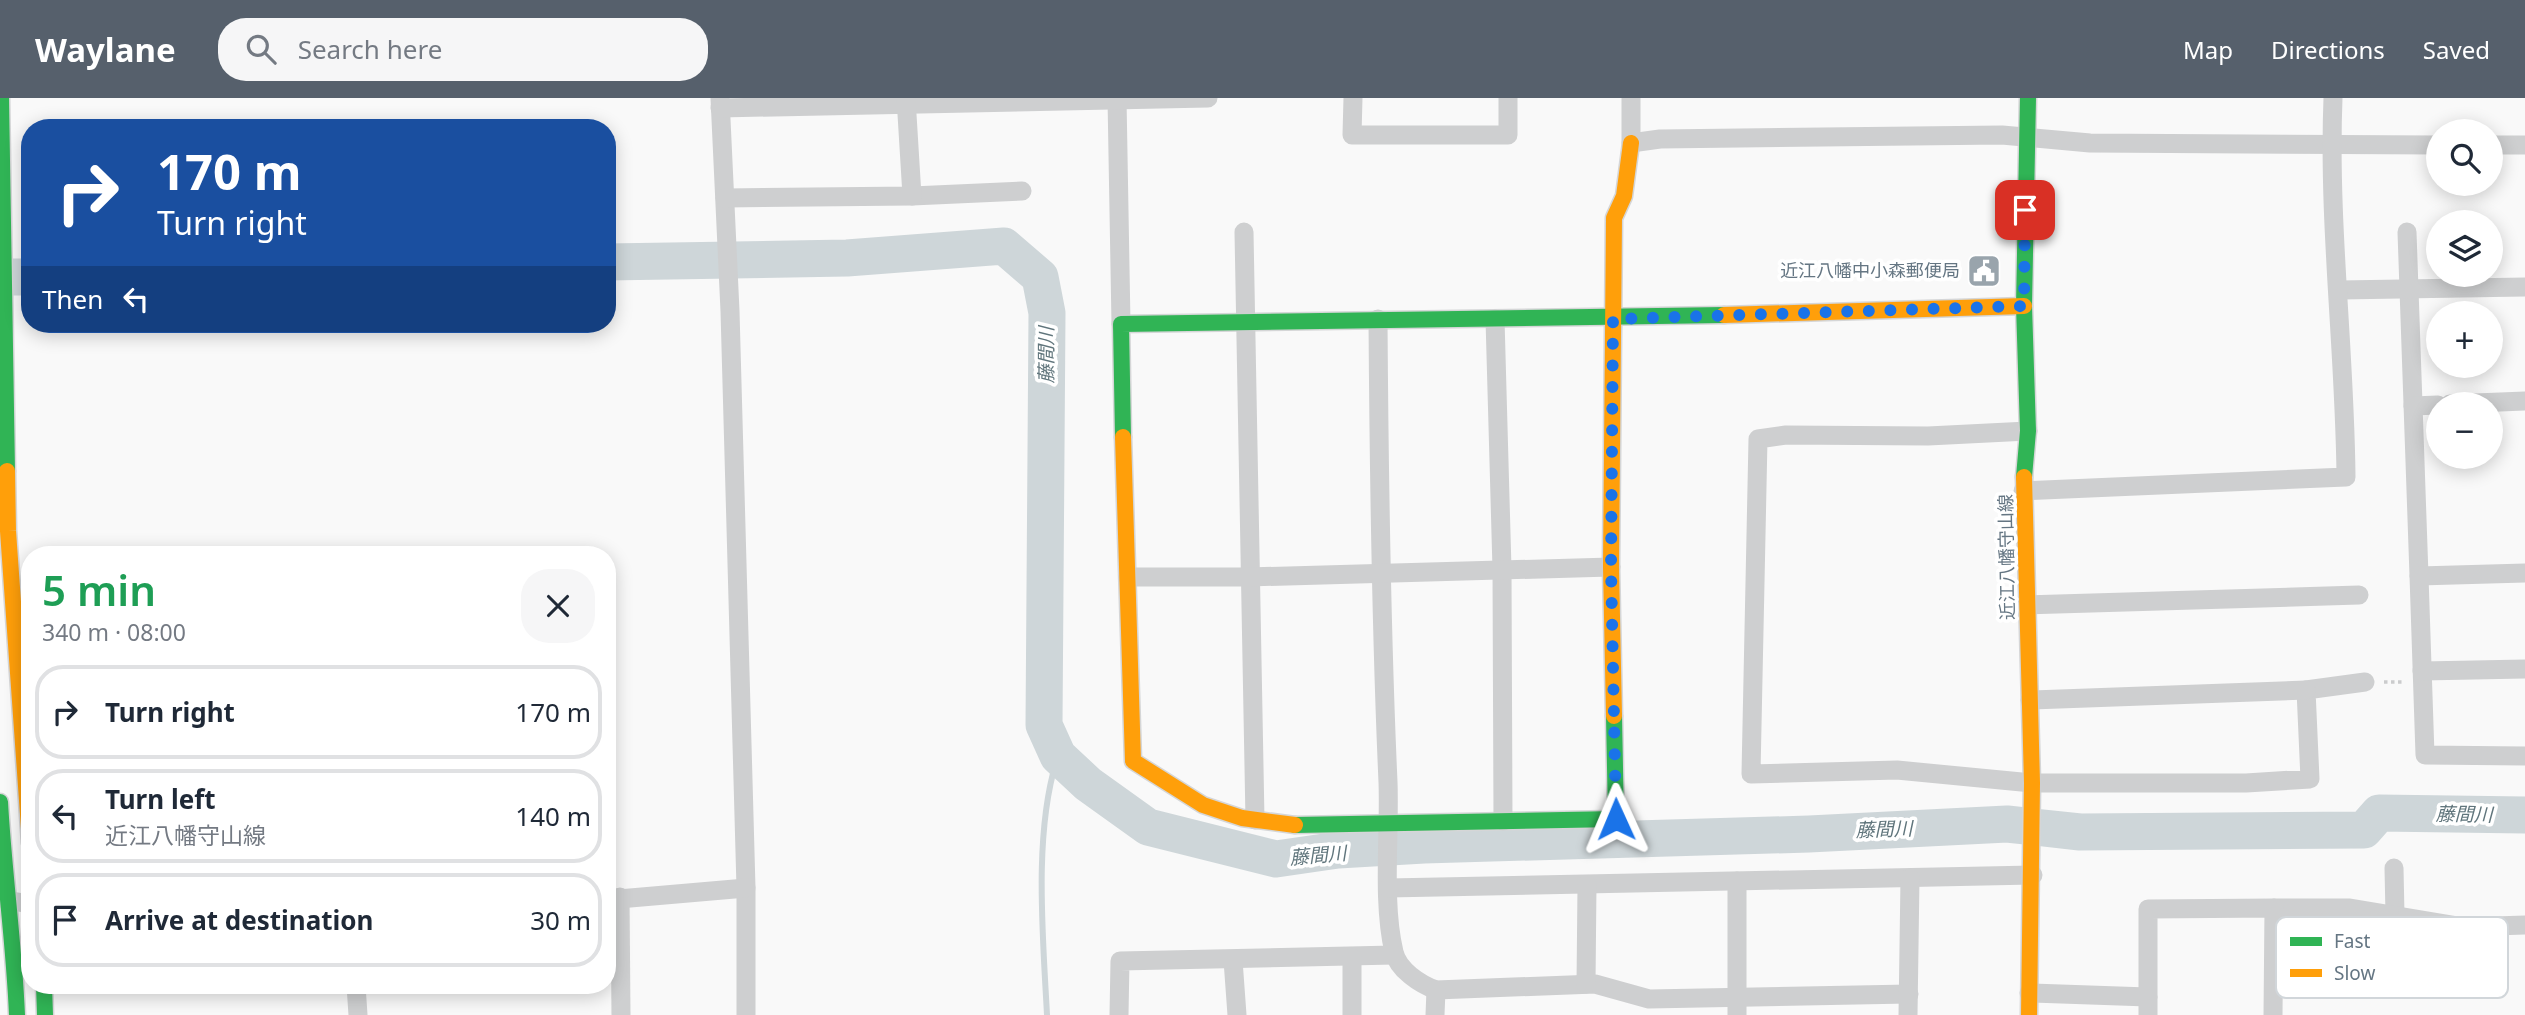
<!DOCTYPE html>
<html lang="en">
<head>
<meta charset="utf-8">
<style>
	:root { --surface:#fff; --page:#f6f6f7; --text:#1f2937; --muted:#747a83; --line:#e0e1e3; --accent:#56606c }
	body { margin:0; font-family:"Noto Sans","Noto Sans JP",sans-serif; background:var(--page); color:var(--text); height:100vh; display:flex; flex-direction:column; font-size:26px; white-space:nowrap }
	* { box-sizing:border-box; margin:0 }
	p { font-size:23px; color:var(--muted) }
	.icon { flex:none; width:38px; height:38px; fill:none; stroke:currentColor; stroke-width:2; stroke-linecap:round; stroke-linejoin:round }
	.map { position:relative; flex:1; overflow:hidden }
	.side { position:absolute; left:21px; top:448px; width:595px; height:448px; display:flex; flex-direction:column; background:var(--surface); border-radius:28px; box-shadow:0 4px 18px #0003 }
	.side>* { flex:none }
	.guide { position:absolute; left:21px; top:21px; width:595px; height:214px; border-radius:28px; box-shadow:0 4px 18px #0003; background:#1a4fa0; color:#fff; overflow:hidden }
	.buttons { position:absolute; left:2426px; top:21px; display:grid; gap:14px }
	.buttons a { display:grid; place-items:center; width:77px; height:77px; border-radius:50%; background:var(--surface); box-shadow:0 4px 18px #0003; font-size:35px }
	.pin { position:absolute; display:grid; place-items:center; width:60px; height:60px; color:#fff; margin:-30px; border-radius:14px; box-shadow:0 4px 10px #0006 }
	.me { position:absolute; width:77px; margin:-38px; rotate:359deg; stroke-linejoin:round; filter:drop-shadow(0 0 5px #0008) }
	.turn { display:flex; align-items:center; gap:24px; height:147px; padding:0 21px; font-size:32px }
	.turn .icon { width:91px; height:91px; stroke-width:2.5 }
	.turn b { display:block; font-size:49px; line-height:60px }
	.then { display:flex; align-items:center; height:66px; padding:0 21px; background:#0003; gap:14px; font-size:26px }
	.round { display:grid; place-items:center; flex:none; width:74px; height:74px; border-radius:28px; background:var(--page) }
	.summary { display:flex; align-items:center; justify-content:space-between; height:119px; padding:0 21px }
	h1 { font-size:42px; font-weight:600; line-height:52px; color:#1e9e55 }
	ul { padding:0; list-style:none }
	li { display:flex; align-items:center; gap:21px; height:94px; margin:0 14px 10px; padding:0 7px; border:4px solid var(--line); border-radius:28px }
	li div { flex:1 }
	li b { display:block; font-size:26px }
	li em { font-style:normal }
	header { display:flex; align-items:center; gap:42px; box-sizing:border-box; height:98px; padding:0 35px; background:var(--accent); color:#fff }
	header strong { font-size:33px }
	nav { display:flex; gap:38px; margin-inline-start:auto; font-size:24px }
	.search { width:490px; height:63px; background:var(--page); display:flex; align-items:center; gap:18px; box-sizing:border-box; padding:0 24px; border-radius:28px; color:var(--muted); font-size:26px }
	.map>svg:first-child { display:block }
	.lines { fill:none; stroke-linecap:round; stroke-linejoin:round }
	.stream { stroke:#ced6d9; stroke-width:6 }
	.river { stroke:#ced6d9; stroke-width:37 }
	.fast-casing { stroke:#d5d6d7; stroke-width:19 }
	.slow-casing { stroke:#d5d6d7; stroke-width:19 }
	.path { stroke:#cbcccd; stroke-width:3.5; stroke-dasharray:3.5 3.5; stroke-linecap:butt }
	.street { stroke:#cecfd0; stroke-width:19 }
	.fast { stroke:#30b455; stroke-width:16 }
	.slow { stroke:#ff9f0a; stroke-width:16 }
	.route { stroke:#1a73e8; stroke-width:12; stroke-dasharray:0 21.6 }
	.labels { text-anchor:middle; stroke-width:7; stroke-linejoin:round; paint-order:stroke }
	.poi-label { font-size:18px; fill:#657683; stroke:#fff; text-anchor:end }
	.street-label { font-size:18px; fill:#657683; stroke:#fff }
	.water-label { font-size:19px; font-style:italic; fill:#60757c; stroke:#fff }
	.key { fill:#fff; stroke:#d1d6da; stroke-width:2 }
	.key-label { font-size:19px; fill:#657683 }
</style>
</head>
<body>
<header>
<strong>Waylane</strong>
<div class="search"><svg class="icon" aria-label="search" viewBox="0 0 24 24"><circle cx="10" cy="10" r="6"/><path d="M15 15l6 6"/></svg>Search here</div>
<nav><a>Map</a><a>Directions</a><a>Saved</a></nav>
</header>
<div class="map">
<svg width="2525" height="917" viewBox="0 0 2525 917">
	<rect width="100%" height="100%" fill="#f9f9f9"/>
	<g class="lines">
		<path class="stream" d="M1047 917C1043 839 1033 733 1058 658"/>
		<g class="river">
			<path d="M607 164 847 160 1004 148 1040 179 1047 215 1044 627 1058 658 1088 686 1148 729 1276 761 1338 752 1424 747 1809 736 2007 726 2080 734 2364 732 2379 715 2525 717"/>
			<path d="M0 179H30"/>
		</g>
		<defs>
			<g id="fast">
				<path d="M1 0 7 373"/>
				<path d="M1123 339 1121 226 1724 217"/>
				<path d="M2024 379 2028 333 2024 208 2028 0"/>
				<path d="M0 704C4 776 14 845 17 917"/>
				<path d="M1295 727 1616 721 1614 618"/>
				<path d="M44 887 45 917"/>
			</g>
			<g id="slow">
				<path d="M1724 217 2024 208"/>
				<path d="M1123 339 1133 663 1203 707 1242 720 1295 727"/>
				<path d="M7 373 8 433 30 745"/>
				<path d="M2024 379 2032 685 2029 917"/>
				<path d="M1614 618 1611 469 1614 120 1624 98 1631 45"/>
			</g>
		</defs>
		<use href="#fast" class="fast-casing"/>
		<use href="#slow" class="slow-casing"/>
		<path class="path" d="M2384 584H2405"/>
		<g class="street">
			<path d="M720 0 730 213 746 790V917"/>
			<path d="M1117 0 1121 226"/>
			<path d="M1353 0 1352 37H1508V0"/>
			<path d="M1631 0V45L1660 41 2002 37 2090 45 2438 47"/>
			<path d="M720 10 1208 0"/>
			<path d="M2490 47H2525"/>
			<path d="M912 98 1022 93"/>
			<path d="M725 100 912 98 906 0"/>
			<path d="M1244 134 1255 722"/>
			<path d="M2407 134 2419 478"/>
			<path d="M2340 192 2525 189"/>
			<path d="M1378 221C1379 375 1381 529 1388 684 1390 736 1382 804 1394 854 1398 872 1420 886 1436 892L1595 886 1649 901 1909 896"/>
			<path d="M1495 221 1502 471 1503 723"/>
			<path d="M2450 306 2525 303"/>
			<path d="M2413 308 2438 307"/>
			<path d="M2028 333 1928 338 1786 337 1758 341 1751 676 1897 672 2032 685H2246L2310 681 2306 592 2365 584"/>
			<path d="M2023 393 2346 379C2345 253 2328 126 2333 0"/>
			<path d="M2525 475 2419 478 2425 657 2525 658"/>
			<path d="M1128 479H1248L1611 469"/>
			<path d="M2027 507 2359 497"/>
			<path d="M2422 573 2525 571"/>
			<path d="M2030 602 2306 592"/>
			<path d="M2394 770 2395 817"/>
			<path d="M1737 783V917"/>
			<path d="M1388 790 2033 777"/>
			<path d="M620 799 621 917"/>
			<path d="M6 802 30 806"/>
			<path d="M607 802 746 790"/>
			<path d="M2274 810H2350L2464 829 2525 827"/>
			<path d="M1233 862 1237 917"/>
			<path d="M1586 886 1587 787"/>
			<path d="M356 887 358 917"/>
			<path d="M2029 895 2148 899"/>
			<path d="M1119 917 1120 863 1394 857"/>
			<path d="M1352 917V860"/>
			<path d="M1435 917 1436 892"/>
			<path d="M1908 917 1910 780"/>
			<path d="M2148 917V811L2274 810 2273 917"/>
		</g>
		<use href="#fast" class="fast"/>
		<use href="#slow" class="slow"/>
	</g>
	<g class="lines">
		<path class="route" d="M1616 721 1611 469 1613 221 2024 208 2025 112"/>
	</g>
	<defs>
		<symbol id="civic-square" viewBox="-11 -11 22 22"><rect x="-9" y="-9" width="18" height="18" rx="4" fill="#99a4ac" stroke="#fff"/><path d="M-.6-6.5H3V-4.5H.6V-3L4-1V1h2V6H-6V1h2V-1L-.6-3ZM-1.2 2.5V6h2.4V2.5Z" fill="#fff"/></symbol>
	</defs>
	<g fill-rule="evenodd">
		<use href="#civic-square" x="1965" y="154" width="38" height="38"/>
	</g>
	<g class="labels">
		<g class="poi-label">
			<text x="1960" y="179">近江八幡中小森郵便局</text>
		</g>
		<g class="street-label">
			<text transform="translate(2007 459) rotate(-91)" y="6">近江八幡守山線</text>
		</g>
		<g class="water-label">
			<text transform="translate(1046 257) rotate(-90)" y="7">藤間川</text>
			<text transform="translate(2464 716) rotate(1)" y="7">藤間川</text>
			<text transform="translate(1884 731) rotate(-2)" y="7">藤間川</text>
			<text transform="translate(1318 757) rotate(-5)" y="7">藤間川</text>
		</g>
	</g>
	<rect x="2276" y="819" width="232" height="81" rx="10" class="key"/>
	<rect x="2290" y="839" width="32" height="9" fill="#30b455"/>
	<rect x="2290" y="871" width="32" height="8" fill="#ff9f0a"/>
	<g class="key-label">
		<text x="2334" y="850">Fast</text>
		<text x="2334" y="882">Slow</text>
	</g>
</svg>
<div class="buttons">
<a><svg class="icon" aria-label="search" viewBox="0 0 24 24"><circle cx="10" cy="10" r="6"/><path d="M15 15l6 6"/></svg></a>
<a><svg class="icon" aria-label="layers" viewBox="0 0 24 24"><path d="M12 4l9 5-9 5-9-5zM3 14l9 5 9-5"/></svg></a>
<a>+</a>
<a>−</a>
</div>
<div class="pin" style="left:2025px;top:112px;background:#d93025"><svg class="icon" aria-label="arrive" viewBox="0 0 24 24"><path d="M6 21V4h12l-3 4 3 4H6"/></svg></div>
<svg class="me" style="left:1616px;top:721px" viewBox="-20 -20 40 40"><path d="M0-17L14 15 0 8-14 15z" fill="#1a73e8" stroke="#fff" stroke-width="4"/></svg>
<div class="guide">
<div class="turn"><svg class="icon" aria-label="right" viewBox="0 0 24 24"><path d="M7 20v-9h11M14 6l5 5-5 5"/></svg><div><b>170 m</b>Turn right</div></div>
<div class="then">Then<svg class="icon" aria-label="left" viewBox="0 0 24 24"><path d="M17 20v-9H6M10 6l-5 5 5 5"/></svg></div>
</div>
<section class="side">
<div class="summary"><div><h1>5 min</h1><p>340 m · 08:00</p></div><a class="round"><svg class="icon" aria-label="close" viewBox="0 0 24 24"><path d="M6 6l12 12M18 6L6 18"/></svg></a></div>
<ul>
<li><svg class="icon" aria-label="right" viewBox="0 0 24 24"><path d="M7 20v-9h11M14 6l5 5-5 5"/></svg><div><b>Turn right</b></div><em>170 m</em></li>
<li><svg class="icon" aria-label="left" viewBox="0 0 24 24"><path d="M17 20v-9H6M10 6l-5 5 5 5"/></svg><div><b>Turn left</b><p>近江八幡守山線</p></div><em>140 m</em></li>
<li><svg class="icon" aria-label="arrive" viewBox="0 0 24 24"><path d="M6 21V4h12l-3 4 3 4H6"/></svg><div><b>Arrive at destination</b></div><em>30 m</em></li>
</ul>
</section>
</div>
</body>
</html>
